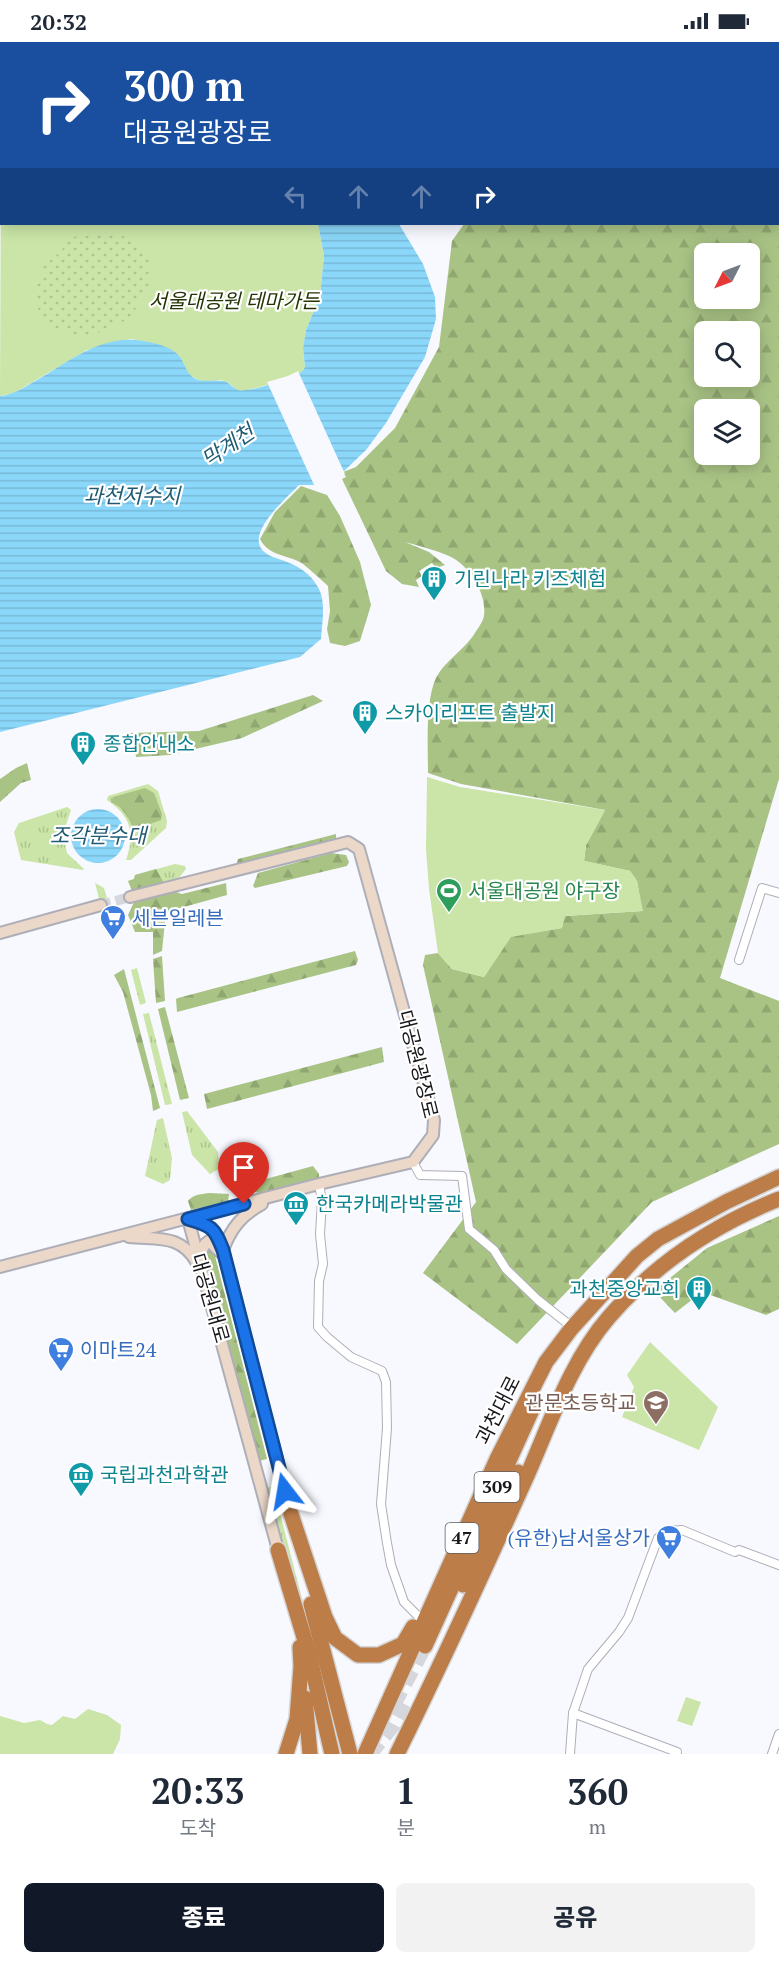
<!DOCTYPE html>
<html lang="ko">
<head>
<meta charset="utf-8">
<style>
	:root { --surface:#fff; --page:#f2f2f3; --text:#1f2937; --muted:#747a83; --accent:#111827 }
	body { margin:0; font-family:"PT Serif","Noto Sans KR",serif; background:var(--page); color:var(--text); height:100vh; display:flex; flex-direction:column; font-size:22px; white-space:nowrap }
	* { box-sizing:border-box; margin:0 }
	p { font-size:20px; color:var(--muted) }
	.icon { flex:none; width:33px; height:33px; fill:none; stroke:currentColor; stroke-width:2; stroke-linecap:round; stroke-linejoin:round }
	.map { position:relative; height:1712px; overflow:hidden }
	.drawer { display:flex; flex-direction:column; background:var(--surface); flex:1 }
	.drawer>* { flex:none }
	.banner { position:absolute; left:0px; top:0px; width:780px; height:183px; box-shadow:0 3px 15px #0003; background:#1a4fa0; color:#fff; overflow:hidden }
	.needle { width:39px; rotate:228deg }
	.fabs { position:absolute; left:694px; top:201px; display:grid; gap:12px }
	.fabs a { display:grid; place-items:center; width:66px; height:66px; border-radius:9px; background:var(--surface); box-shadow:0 3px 15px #0003; font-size:30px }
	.pin { position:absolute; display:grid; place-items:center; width:51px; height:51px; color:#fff; margin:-62px -26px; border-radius:50% 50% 50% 0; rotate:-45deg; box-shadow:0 0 6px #0007 }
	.pin .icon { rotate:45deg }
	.me { position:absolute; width:66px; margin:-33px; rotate:346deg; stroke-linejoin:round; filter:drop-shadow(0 0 4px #0008) }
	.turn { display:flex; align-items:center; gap:21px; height:126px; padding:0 24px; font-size:27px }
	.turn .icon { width:78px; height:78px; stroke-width:2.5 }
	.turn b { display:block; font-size:42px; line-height:51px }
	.lanes { display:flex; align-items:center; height:57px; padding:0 24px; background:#0003; justify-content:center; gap:30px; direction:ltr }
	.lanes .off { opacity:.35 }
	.eta { display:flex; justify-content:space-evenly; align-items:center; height:102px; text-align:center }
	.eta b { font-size:36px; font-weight:800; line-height:42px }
	.primary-button { display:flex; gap:12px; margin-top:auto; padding:12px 24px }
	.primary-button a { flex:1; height:69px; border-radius:9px; background:var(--accent); color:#fff; font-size:24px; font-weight:800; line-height:69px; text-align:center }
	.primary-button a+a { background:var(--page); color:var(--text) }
	.status { display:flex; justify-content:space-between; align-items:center; height:42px; padding:0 30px; background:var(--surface); direction:ltr }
	.status svg { height:16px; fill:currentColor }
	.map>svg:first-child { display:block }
	.grass { fill:url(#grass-tufts) }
	.forest { fill:url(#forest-firs); fill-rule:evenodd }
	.park { fill:#cae5a7 }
	.garden { fill:url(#garden-dots) }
	.water { fill:url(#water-rules) }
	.pier { fill:#f8f9ff }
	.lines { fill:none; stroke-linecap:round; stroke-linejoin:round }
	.secondary-tunnel { stroke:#d6d7dd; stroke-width:10; stroke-dasharray:10 5; stroke-linecap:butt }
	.highway-tunnel { stroke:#d6d7dd; stroke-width:15; stroke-dasharray:15 8; stroke-linecap:butt }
	.street-casing { stroke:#aeaeb8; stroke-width:10 }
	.secondary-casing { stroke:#aeaeb8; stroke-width:14 }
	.highway-casing { stroke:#d5d5d6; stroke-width:18 }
	.street { stroke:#fff; stroke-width:8 }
	.secondary { stroke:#ebd8c8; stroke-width:10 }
	.highway { stroke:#bc7d49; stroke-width:15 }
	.route-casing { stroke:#114b97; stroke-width:15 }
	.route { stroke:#1a73e8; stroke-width:10 }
	.labels { text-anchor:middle; stroke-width:4.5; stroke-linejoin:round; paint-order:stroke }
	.shield { fill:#fff; stroke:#5d5d60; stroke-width:1.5 }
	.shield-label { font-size:18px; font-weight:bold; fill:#18181c }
	.park-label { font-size:20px; font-style:italic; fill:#243405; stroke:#fff }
	.culture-label { font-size:20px; fill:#0d838f; stroke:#fff; text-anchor:start }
	.leisure-label { font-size:20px; fill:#27864d; stroke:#fff; text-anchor:start }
	.shop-label { font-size:20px; fill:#366cbe; stroke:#fff; text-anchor:start }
	.street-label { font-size:20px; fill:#18181c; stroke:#fff }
	.education-label { font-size:20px; fill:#785e54; stroke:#fff; text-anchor:end }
	.water-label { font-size:21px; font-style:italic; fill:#1f5b73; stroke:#fff }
</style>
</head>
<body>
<div class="status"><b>20:32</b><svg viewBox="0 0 49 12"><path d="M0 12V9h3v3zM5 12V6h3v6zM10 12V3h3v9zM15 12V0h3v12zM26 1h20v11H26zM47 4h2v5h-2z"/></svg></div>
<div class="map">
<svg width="779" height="1712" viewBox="0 0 779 1712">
	<defs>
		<pattern id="grass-tufts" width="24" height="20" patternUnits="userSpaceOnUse" patternTransform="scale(1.5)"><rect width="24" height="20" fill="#cae5a7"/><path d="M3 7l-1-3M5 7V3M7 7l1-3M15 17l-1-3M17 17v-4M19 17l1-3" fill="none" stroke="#adc48f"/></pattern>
		<pattern id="forest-firs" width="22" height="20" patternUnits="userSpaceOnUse" patternTransform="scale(1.5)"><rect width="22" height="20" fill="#a9c385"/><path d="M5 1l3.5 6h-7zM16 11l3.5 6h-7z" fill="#91a772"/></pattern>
		<pattern id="garden-dots" width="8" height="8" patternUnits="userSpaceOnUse" patternTransform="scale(1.5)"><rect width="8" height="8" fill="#cae5a7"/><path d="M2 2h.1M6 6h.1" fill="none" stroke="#adc48f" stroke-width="1.8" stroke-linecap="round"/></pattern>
		<pattern id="water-rules" width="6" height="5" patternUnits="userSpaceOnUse" patternTransform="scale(1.5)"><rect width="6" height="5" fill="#8bd7fa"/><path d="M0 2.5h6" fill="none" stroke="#77b8d6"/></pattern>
	</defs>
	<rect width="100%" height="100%" fill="#f8f9ff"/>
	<g class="grass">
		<path d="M148 742 158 749 167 779 166 786 131 818H126C136 790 130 774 107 758L108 754Z"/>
		<path d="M67 765 71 768 63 792 67 811 84 827 83 828 21 818 14 790 19 781Z"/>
		<path d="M175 822 185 824 186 827 178 837 133 851 128 839 134 837 135 833Z"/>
		<path d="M95 841 104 846 115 883V891L108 892Z"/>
		<path d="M137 926 146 961 140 963 131 928Z"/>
		<path d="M149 971 172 1062 165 1063 143 972Z"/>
		<path d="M187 1069 218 1110 219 1127 210 1132 192 1113 182 1070Z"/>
		<path d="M163 1076 172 1116 170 1138 163 1142 145 1134 157 1078Z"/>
		<path d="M273 1444 342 1712H335L267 1446Z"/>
	</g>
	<g class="forest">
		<path d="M376 0H779V737L720 936 779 959V1102L652 1160 517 1302 423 1231 476 1160 423 923 425 913 438 911 452 927 484 935 511 894 562 886 564 874 642 869 637 839 630 829 584 819 586 803 605 768 461 742 428 731C428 706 425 659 436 636 444 620 462 609 473 594 476 589 483 580 484 574 487 551 469 523 449 514 435 508 419 504 405 500L429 510 445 523 436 526 432 521 419 529 422 534 416 538 419 545 402 542 386 529 342 437 346 435 343 430 356 425 395 386 439 305 452 199 464 182H778V2ZM705 212H750V256H705ZM705 290H750V334H705ZM705 368H750V412H705Z"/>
		<path d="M301 444 327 453 340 474 360 520 371 563 360 599 345 604 330 601 327 587 330 569 328 544C320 537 312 529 303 522 288 512 269 515 260 497L275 470Z"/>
		<path d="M313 653 323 659 242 696 170 713 136 715 135 709 126 712 122 696 130 691 199 689Z"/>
		<path d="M27 721 31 738 21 741 0 760V737L16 726Z"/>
		<path d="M145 746 154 751 162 772 161 778 134 788C128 775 124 766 111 760L113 755Z"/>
		<path d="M336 792V798L236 824 238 817Z"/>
		<path d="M331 811 346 813 349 820 347 824 255 846 253 844 258 831Z"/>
		<path d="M156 827 164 841 133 851 128 839 134 837 135 833Z"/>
		<path d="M226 841 227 853 166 870 162 909 153 913V890H135L128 873 134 860 173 849 182 852Z"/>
		<path d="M355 909 358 918 356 923 177 970 176 957 178 956Z"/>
		<path d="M162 914 165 959 156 961 153 917Z"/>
		<path d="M124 927 160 1066 153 1069 151 1053 123 950 114 933Z"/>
		<path d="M165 965 189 1056 180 1058 158 967Z"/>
		<path d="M382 1005 384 1020 207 1067 204 1052Z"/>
		<path d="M313 1124 319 1132V1137L259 1151 244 1147 251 1137 262 1138Z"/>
		<path d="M210 1151 229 1152 228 1160 191 1168 188 1159C193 1152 202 1152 210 1151Z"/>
		<path d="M779 1174V1267L766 1273 702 1250 675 1271 654 1249 707 1206Z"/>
		<path d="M211 1206 214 1210 267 1417 259 1419 204 1211 206 1207Z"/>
	</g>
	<g class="park">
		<path d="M55 0H316V1L55 2Z"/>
		<path d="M1 105 2 182H318L324 214 320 254 306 288 303 306 305 325 301 331 290 337 244 349 236 348 229 341 221 338 202 340 195 336 189 333 179 314 160 303 131 297 87 308 14 351 0 354Z"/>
		<path d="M427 735 460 745 605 768 586 803 584 819 630 829 637 839 643 869 565 874 562 886 511 895 484 935 452 927 438 911 429 847 426 807Z"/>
		<path d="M650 1300 718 1365 699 1408 622 1375 634 1345 627 1333Z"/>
		<path d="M686 1655 701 1660 692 1684 677 1679Z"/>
		<path d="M88 1667 107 1673 121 1683 120 1697 113 1712H0V1674L24 1681 40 1678 47 1682 52 1683 63 1674 75 1677Z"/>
	</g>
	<path class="garden" d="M108 190 123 194 141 206 148 215 152 236 131 275 113 285 90 294 71 293 52 284 40 271 37 263 34 250 44 224 62 208 65 200 71 196 80 193 86 194 95 191Z"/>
	<g class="water">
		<path d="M318 182H399L423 222 435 255 436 277 425 315 386 381 366 408 342 431 314 443H299C284 459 232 502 276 516 294 522 309 528 319 547 326 561 322 582 321 597L300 615 0 690V354C11 353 20 348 30 342 65 323 100 291 143 299 155 301 173 305 180 315 186 324 186 332 196 337 205 341 213 337 223 339 230 340 232 346 238 348 245 351 293 337 299 332 302 330 304 327 305 325L303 306 306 288 320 254 324 214Z"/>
		<circle cx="98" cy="794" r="27"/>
	</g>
	<path class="pier" d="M298 329 345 432 315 445 267 340 288 334Z"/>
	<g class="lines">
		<path class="secondary-tunnel" d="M101 863 130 855"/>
		<g class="highway-tunnel">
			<path d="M394 1662 425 1604"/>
			<path d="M370 1712 393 1683 408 1655"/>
		</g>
		<defs>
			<g id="street">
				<path d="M19 0 20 2"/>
				<path d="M0 75H2"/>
				<path d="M739 918 762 846 779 851"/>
				<path d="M413 1120 420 1133 462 1134 469 1187 494 1208 506 1227 538 1258 572 1285"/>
				<path d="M319 1142 322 1159 320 1192 323 1222 319 1239 318 1285 327 1295 351 1315 382 1329 386 1340 387 1386 381 1462 387 1501 391 1523 404 1560 420 1576"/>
				<path d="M573 1671 677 1710"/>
				<path d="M570 1712 573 1671 588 1627 619 1590 628 1576 658 1496 669 1489 682 1488 735 1510 739 1508 779 1523"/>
				<path d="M772 1712 779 1692"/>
			</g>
			<g id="secondary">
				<path d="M0 891 101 863"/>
				<path d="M188 1177 278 1508"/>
				<path d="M190 1177C211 1184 215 1188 223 1208L291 1472"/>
				<path d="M129 1195C158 1198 181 1192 197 1221"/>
				<path d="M223 1208C231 1186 242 1173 262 1162"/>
				<path d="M198 1216 205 1202 209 1199 220 1210"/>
				<path d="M0 1225 319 1142 413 1120 433 1093 434 1078 359 807 348 800 130 855"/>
			</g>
			<g id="highway">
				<path d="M291 1472 325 1575 335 1596 358 1613H379L403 1602 413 1585"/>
				<path d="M278 1508 309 1612 332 1712"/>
				<path d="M463 1543 518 1430"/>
				<path d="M311 1562 350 1712"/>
				<path d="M425 1604 532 1368"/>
				<path d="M305 1656 310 1712"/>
				<path d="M286 1712 297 1677 301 1624 300 1605"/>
				<path d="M365 1712 497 1417 546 1320 571 1287 637 1214 658 1197 726 1160 779 1135"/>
				<path d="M397 1712C442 1621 484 1529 526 1436 550 1382 570 1320 609 1275 655 1222 714 1183 779 1157"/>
			</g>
		</defs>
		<use href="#street" class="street-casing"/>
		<use href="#secondary" class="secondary-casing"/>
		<use href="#highway" class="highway-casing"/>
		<use href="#street" class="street"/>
		<use href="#secondary" class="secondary"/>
		<use href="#highway" class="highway"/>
	</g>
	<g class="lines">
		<defs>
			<path id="route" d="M244 1162 188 1177C212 1184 214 1185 223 1208L285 1449"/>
		</defs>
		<use href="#route" class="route-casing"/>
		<use href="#route" class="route"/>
	</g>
	<defs>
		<symbol id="building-pin" viewBox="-11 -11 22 30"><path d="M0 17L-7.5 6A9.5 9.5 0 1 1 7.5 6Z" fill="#0f9aa8" stroke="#fff"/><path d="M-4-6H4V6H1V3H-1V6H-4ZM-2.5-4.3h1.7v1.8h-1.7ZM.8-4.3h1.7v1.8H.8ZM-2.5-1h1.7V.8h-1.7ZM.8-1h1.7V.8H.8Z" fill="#fff"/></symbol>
		<symbol id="stadium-pin" viewBox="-11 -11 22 30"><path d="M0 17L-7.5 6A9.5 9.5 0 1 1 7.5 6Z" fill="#2e9e5b" stroke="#fff"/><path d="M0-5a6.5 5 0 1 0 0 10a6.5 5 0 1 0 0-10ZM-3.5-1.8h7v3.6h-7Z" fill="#fff"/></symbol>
		<symbol id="supermarket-pin" viewBox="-11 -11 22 30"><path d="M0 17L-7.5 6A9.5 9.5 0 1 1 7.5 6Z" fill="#3f7fe0" stroke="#fff"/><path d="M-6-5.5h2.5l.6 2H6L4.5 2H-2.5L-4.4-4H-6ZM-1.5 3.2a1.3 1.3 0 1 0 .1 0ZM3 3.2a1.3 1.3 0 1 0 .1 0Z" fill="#fff"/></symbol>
		<symbol id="museum-pin" viewBox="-11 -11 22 30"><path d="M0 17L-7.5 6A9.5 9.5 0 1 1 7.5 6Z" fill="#0f9aa8" stroke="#fff"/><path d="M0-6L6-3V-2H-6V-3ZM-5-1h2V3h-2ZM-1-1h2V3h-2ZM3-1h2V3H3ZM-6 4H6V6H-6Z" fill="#fff"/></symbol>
		<symbol id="school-pin" viewBox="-11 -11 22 30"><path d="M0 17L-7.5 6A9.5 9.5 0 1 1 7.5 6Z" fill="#8d6e63" stroke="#fff"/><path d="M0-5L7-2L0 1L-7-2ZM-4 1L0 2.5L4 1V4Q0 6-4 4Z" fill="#fff"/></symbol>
	</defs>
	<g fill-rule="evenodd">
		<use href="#building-pin" x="419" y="522" width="30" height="40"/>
		<use href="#building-pin" x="350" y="656" width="30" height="40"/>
		<use href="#building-pin" x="68" y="687" width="30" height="40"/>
		<use href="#stadium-pin" x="434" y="834" width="30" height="40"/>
		<use href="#supermarket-pin" x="98" y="861" width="30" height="40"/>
		<use href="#museum-pin" x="281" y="1147" width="30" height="40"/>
		<use href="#building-pin" x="684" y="1232" width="30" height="40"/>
		<use href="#supermarket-pin" x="46" y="1293" width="30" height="40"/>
		<use href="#school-pin" x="641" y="1346" width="30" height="40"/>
		<use href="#museum-pin" x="66" y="1418" width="30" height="40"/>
		<use href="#supermarket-pin" x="654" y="1481" width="30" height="40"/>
	</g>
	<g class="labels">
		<g class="shield">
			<rect x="474.5" y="1430" width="45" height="30" rx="4.5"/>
			<rect x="445.5" y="1481" width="33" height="30" rx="4.5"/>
		</g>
		<g class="shield-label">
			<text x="497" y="1451">309</text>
			<text x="462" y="1502">47</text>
		</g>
		<g class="park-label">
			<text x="234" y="266">서울대공원 테마가든</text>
		</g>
		<g class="culture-label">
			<text x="454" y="544">기린나라 키즈체험</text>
			<text x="385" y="678">스카이리프트 출발지</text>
			<text x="103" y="709">종합안내소</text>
			<text x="316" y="1169">한국카메라박물관</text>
			<text x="680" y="1254" text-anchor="end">과천중앙교회</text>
			<text x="100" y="1440">국립과천과학관</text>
		</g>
		<g class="leisure-label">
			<text x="468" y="856">서울대공원 야구장</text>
		</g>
		<g class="shop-label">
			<text x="132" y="883">세븐일레븐</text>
			<text x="80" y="1315">이마트24</text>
			<text x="650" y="1503" text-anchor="end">(유한)남서울상가</text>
		</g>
		<g class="street-label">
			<text transform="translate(418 1022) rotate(76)" y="7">대공원광장로</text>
			<text transform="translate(210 1256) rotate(74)" y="7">대공원대로</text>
			<text transform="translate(498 1368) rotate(-63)" y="7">과천대로</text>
		</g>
		<g class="education-label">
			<text x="636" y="1368">관문초등학교</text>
		</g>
		<g class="water-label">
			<text transform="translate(228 404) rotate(-34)" y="7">막계천</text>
			<text x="132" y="461">과천저수지</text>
			<text x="98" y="801">조각분수대</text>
		</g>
	</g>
</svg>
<div class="fabs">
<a><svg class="needle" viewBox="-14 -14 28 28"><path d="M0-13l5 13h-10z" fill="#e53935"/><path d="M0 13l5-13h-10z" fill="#747a83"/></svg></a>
<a><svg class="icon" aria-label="search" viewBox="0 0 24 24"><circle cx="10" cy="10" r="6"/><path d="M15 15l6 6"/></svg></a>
<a><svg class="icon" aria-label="layers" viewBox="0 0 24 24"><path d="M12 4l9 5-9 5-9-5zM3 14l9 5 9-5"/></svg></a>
</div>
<div class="pin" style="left:244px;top:1162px;background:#d93025"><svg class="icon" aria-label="arrive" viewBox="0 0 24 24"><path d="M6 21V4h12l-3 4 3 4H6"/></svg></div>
<svg class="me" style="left:285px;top:1449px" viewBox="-20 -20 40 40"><path d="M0-17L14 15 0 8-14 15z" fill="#1a73e8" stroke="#fff" stroke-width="4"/></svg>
<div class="banner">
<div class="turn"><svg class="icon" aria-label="right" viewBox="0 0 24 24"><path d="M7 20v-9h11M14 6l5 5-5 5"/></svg><div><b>300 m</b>대공원광장로</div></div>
<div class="lanes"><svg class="icon off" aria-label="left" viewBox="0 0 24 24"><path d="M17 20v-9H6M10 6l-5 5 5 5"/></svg><svg class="icon off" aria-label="ahead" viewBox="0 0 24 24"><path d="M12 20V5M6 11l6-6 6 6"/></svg><svg class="icon off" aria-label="ahead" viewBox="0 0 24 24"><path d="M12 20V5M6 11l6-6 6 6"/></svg><svg class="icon" aria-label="right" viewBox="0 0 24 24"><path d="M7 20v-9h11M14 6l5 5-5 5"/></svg></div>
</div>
</div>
<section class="drawer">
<div class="eta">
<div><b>20:33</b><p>도착</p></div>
<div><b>1</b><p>분</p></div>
<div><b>360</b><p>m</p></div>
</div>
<div class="primary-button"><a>종료</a><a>공유</a></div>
</section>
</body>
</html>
